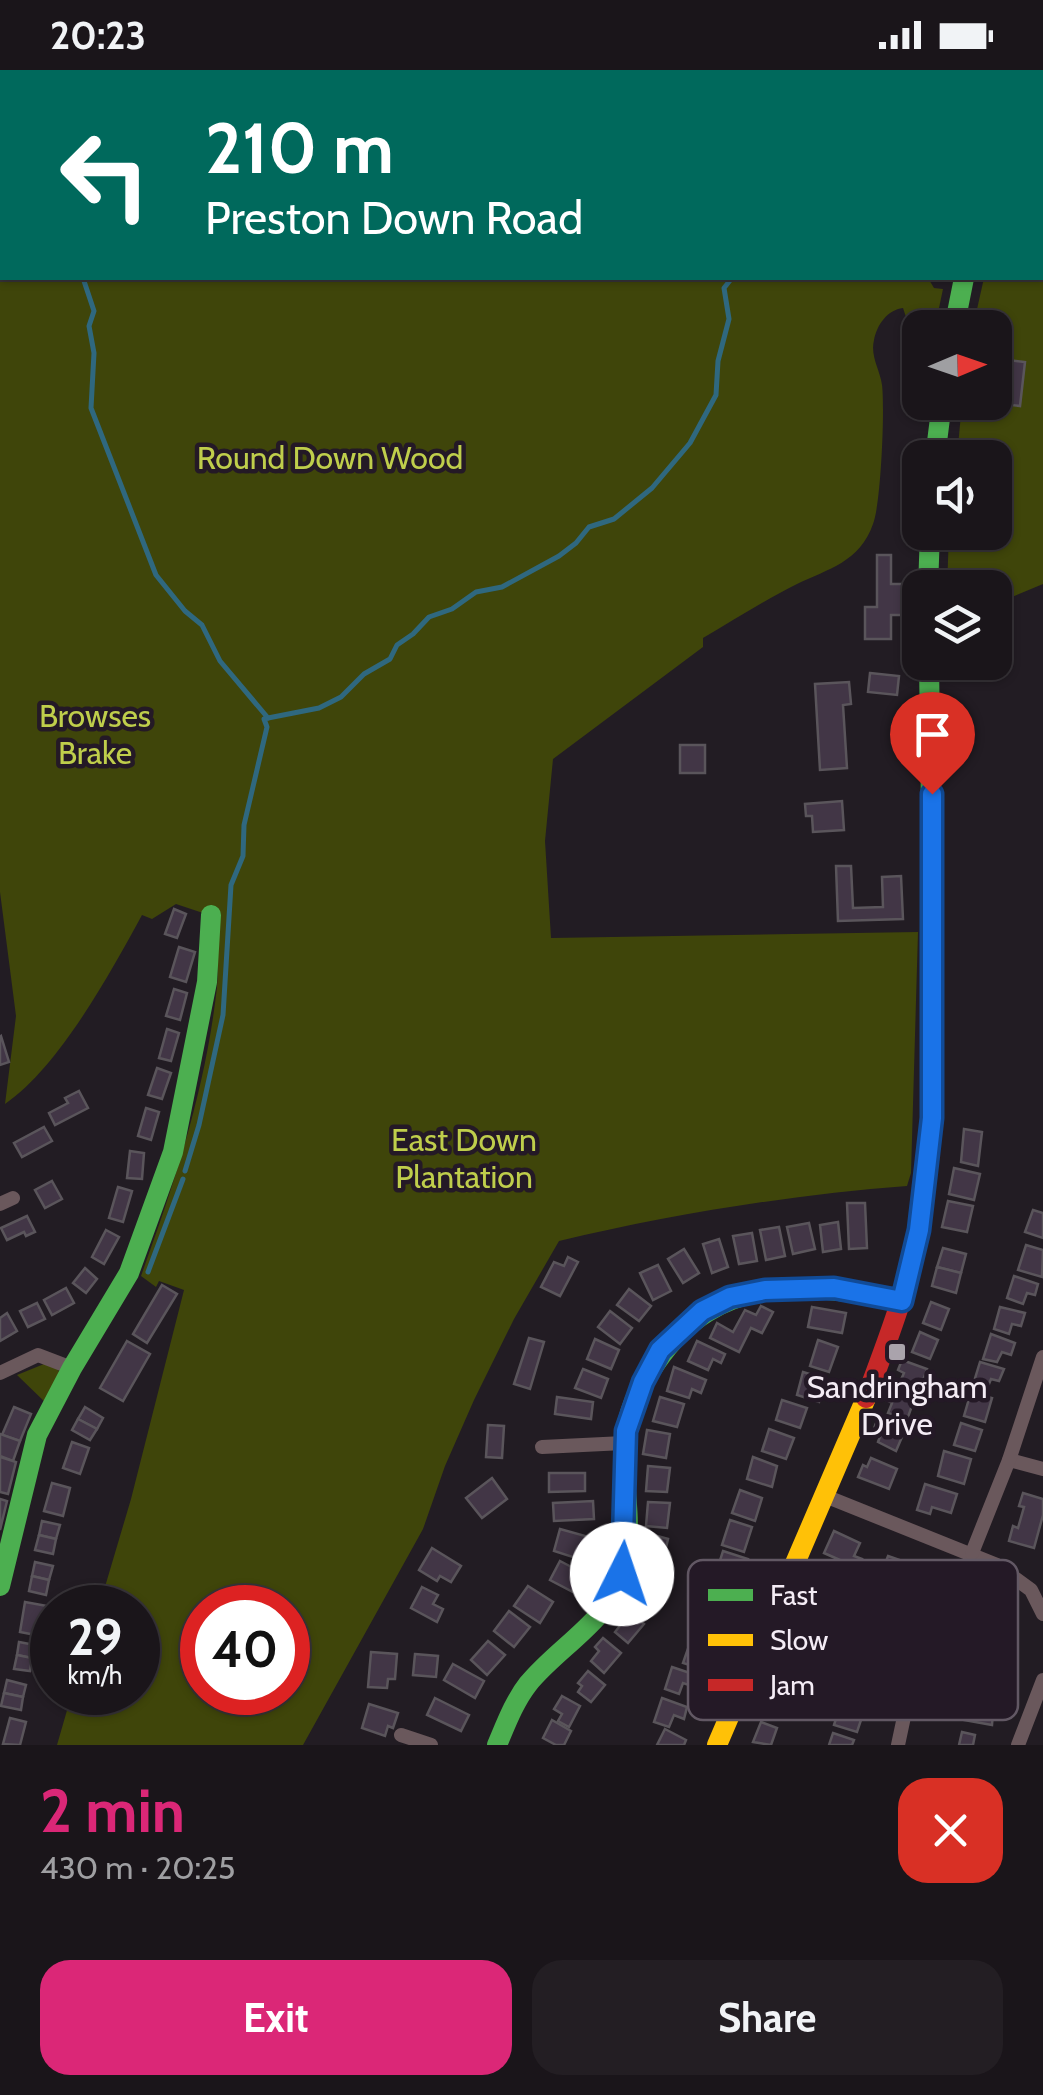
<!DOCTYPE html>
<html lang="en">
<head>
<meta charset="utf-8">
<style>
	:root { --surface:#1a151a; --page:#231e23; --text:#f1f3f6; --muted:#9f9fa2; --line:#383439; --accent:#db2777 }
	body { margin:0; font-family:Cabin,sans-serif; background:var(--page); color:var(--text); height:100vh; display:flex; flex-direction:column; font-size:38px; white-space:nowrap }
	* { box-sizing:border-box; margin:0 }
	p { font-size:32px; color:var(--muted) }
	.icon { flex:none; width:55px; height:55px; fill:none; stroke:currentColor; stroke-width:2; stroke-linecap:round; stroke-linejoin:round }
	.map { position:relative; height:1675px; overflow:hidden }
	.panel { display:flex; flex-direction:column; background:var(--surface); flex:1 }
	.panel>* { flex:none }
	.guide { position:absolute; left:0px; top:0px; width:1045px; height:210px; box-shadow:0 2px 8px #0004,0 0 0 2px var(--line); background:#00695c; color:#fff; overflow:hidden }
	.needle { width:65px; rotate:88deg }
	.tools { position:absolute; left:902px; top:240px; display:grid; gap:20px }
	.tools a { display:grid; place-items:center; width:110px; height:110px; border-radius:20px; background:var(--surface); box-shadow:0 2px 8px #0004,0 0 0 2px var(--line); font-size:50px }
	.speed { position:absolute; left:30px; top:1515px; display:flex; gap:20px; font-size:50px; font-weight:700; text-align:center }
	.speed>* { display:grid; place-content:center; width:130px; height:130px; border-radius:50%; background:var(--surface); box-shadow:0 2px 8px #0004,0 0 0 2px var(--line); line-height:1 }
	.speed small { font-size:25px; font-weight:400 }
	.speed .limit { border:15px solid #d22; background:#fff; color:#111 }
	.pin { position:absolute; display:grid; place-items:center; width:85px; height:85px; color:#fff; margin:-102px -42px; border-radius:50% 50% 50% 0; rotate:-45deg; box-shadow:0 0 10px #0007 }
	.pin .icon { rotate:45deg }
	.me { position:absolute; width:110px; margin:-55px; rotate:4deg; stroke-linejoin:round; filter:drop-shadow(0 0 8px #0008) }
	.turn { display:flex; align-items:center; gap:35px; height:210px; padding:0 40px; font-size:45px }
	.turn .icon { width:130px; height:130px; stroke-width:2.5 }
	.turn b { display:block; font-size:70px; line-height:85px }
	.round { display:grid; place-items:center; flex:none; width:105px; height:105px; border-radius:30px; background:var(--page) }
	.headline { display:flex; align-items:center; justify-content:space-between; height:170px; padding:0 40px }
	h1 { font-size:60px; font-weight:800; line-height:75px; color:var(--accent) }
	.action { display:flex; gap:20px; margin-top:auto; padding:20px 40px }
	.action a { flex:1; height:115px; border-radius:30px; background:var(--accent); color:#fff; font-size:40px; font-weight:800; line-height:115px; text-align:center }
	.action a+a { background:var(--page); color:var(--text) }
	.status { display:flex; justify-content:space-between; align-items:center; height:70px; padding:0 50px; background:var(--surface); direction:ltr }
	.status svg { height:28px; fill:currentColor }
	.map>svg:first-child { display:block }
	.green { fill:#3f450a; fill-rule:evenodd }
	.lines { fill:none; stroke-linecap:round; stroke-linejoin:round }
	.stream { stroke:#2f687f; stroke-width:5 }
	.building { fill:#423646; stroke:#5a555b; stroke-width:2.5 }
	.street { stroke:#6a585c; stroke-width:14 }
	.fast { stroke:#4caf50; stroke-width:20 }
	.slow { stroke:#ffc107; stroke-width:20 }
	.jam { stroke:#c62828; stroke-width:20 }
	.route-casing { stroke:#114b97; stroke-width:25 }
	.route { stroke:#1a73e8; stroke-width:18 }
	.poi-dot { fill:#aaa3ac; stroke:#241926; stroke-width:4 }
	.labels { text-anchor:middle; stroke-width:9; stroke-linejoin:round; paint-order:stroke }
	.park-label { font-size:32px; fill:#bfce4b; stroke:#241926 }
	.poi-label { font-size:32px; fill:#f4ecf5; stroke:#241926 }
	.key { fill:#241926; stroke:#625864; stroke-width:2.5 }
	.key-label { font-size:28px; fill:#f4ecf5 }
</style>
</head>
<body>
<div class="status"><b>20:23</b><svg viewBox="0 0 49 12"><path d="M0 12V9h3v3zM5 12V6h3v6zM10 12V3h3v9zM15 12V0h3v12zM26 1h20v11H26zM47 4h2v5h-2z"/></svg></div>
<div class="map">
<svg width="1043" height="1675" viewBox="0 0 1043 1675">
	<rect width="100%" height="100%" fill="#221c23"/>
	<g class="green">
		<path d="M0 0 841 2H2V208H928L934 218 943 219 935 257 920 258V272L911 262 903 238C887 240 877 255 874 270 870 286 880 300 882 315 885 338 881 434 873 454 860 492 828 499 797 514 765 530 734 550 703 568V577L553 689 545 771 551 868 918 862 911 1103 907 1116C790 1125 673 1144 559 1171L514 1249 474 1330 445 1396 423 1459 303 1675H57L72 1623 138 1622V1538L99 1537 131 1429 184 1220 159 1211 156 1217 141 1206C175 1112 206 1017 217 917 219 894 216 870 215 847L176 834 152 849 142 845C111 902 59 997 5 1034L16 946 0 822ZM202 1538H288V1622H202Z"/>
		<path d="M1043 104V514L995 534V518H947L949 463 995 462V388L957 387 962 333 995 332V258L973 257 984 208H1042Z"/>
		<path d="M44 1294 58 1299 60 1305 48 1335 17 1305Z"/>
	</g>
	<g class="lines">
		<g class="stream">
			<path d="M37 0 38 2"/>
			<path d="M663 0 664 2"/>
			<path d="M83 208 94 241 89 256 94 283 91 338 156 505 185 541 202 555 220 591 268 648 264 649 267 657 244 755 243 786 231 815 223 945 199 1055 185 1101"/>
			<path d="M268 648 319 638 341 627 364 604 390 589 397 575 413 564 429 547 452 539 476 522 502 517 559 486 576 473 589 457 614 449 652 418 690 373 716 325 718 291 729 249 724 218 732 208"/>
			<path d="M148 1202 183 1109"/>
		</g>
	</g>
	<g class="building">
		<path d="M1008 290 1025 292 1020 336 1003 334Z"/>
		<path d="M877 485H891V514H907V545H891V569H865V537H877Z"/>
		<path d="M870 603 899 606 897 625 868 622Z"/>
		<path d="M849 612 851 634 843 635 847 698 820 700 815 614Z"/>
		<rect x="680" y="675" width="25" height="28"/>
		<path d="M842 731 844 760 813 762 812 746H806L805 734Z"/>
		<path d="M836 796H851L853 838 883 837 882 807 901 806 903 849 838 851Z"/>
		<path d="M174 839 186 844 177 868 165 864Z"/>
		<path d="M179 877 195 882 186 912 170 907Z"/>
		<path d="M174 919 187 923 180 950 166 946Z"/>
		<path d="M167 959 179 963 171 991 159 988Z"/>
		<path d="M1 966 9 992 0 995V967Z"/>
		<path d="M157 998 171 1003 162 1029 148 1025Z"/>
		<path d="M79 1021 88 1038 55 1055 49 1043 68 1033 65 1028Z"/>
		<path d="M146 1038 159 1042 151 1070 138 1066Z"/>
		<path d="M44 1057 52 1071 22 1087 14 1073Z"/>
		<path d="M964 1059 982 1062 978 1096 961 1092Z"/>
		<path d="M130 1081 144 1083 142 1109 127 1108Z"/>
		<path d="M954 1098 980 1104 974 1130 949 1124Z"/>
		<path d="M52 1111 62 1129 45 1138 35 1120Z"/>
		<path d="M118 1117 132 1121 123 1152 109 1148Z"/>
		<path d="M948 1131 973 1136 967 1162 942 1157Z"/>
		<path d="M847 1133H865L867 1178 849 1179Z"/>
		<path d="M1033 1140 1043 1143V1168L1025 1162Z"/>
		<path d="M27 1146 35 1162 26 1166 24 1162 7 1170 1 1158Z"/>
		<path d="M838 1152 841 1179 823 1182 820 1155Z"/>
		<path d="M809 1153 815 1179 793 1184 787 1157Z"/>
		<path d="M779 1157 785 1186 766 1190 760 1160Z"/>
		<path d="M106 1160 119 1167 104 1194 92 1187Z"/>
		<path d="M752 1163 757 1191 739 1194 733 1166Z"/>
		<path d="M719 1169 728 1197 712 1203 703 1174Z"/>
		<path d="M1026 1175 1043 1180 1042 1207 1018 1200Z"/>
		<path d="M943 1178 966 1184 961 1203 937 1197Z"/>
		<path d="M684 1179 699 1203 683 1213 668 1189Z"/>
		<path d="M568 1187 578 1192 560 1226 541 1217 554 1192 564 1196Z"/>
		<path d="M658 1195 671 1221 653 1230 640 1203Z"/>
		<path d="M937 1197 961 1203 956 1223 932 1216Z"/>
		<path d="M85 1198 97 1209 86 1223 73 1213Z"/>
		<path d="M1014 1206 1038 1214 1035 1225 1027 1223 1023 1234 1007 1228Z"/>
		<path d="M162 1215 177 1224 147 1273 133 1264Z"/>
		<path d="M66 1218 74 1233 52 1245 44 1230Z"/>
		<path d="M629 1219 651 1236 639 1251 617 1235Z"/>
		<path d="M931 1232 949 1239 941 1260 923 1253Z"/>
		<path d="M37 1233 45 1249 28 1257 20 1241Z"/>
		<path d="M761 1236 773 1242 762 1263 751 1258 739 1282 710 1268 717 1253 733 1262 745 1240 756 1245Z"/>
		<path d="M812 1237 846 1243 842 1263 808 1257Z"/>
		<path d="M1000 1237 1025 1243 1021 1256 1012 1254 1009 1264 994 1259Z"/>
		<path d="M610 1241 632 1258 620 1274 598 1257Z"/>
		<path d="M7 1243 17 1261 0 1271V1248Z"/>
		<path d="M920 1262 938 1270 930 1289 912 1282Z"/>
		<path d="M991 1264 1015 1273 1011 1285 1002 1282 997 1292 983 1289Z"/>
		<path d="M529 1268 544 1272 530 1319 514 1314Z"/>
		<path d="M595 1269 619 1280 611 1299 587 1289Z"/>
		<path d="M818 1270 838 1277 829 1302 810 1296Z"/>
		<path d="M127 1271 150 1284 123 1331 100 1318Z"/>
		<path d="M697 1271 725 1284 721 1293 713 1289 708 1300 688 1291Z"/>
		<path d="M902 1290 927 1299 919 1322 899 1314 904 1303 898 1300Z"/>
		<path d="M980 1292 1004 1299 999 1311 991 1309 987 1319 973 1315Z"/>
		<path d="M674 1297 706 1310 701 1323 692 1319 689 1328 667 1321Z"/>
		<path d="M583 1299 608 1309 601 1328 575 1318Z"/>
		<path d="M803 1302 826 1309 819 1332 797 1325Z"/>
		<path d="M890 1320 914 1330 907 1350 888 1343 892 1333 886 1330Z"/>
		<path d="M971 1322 992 1328 985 1352 964 1346Z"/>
		<path d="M557 1327 593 1332 591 1349 555 1344Z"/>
		<path d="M660 1327 684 1334 677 1357 653 1351Z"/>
		<path d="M782 1330 807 1338 800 1358 776 1350Z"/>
		<path d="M14 1337 31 1344 20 1371 2 1365Z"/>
		<path d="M85 1337 103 1348 97 1359 78 1349Z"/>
		<path d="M878 1348 905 1360 896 1381 878 1372 881 1364 873 1361Z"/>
		<path d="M78 1349 97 1359 90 1370 72 1360Z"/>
		<path d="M961 1353 982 1360 975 1381 954 1375Z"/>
		<path d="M488 1355 504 1356 502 1388 486 1387Z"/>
		<path d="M769 1359 794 1368 786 1389 762 1381Z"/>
		<path d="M647 1360 670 1364 666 1388 643 1384Z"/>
		<path d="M0 1364 20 1371 13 1391 0 1386Z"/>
		<path d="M72 1372 89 1378 80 1404 63 1398Z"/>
		<path d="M944 1381 971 1389 964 1414 938 1406Z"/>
		<path d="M0 1387 16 1392 8 1424 0 1422Z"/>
		<path d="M753 1387 777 1396 772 1417 747 1409Z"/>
		<path d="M871 1388 897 1399 889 1419 858 1407 863 1395 867 1397Z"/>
		<path d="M648 1396 670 1398 667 1422 646 1421Z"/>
		<path d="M549 1403H585V1421L549 1422Z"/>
		<path d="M492 1408 507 1429 482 1448 466 1428Z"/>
		<path d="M52 1413 70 1418 63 1446 44 1441Z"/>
		<path d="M925 1414 957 1424 951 1443 932 1437 930 1444 917 1440Z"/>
		<path d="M740 1420 762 1428 755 1451 732 1443Z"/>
		<path d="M1023 1423 1043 1429V1445L1034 1478 1009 1471 1013 1456 1018 1458 1024 1437 1019 1436Z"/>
		<path d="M0 1429 7 1431 0 1460Z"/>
		<path d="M593 1431 594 1449 554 1451 553 1433Z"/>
		<path d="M648 1432 670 1433 667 1458 646 1456Z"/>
		<path d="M730 1450 752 1457 744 1482 722 1475Z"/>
		<path d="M42 1451 60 1455 56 1469 39 1465Z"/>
		<path d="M560 1459 589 1467 582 1490 554 1481Z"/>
		<path d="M834 1461 860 1473 854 1486 862 1489 858 1498 824 1483Z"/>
		<path d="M650 1464 668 1469 662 1496 643 1490Z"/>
		<path d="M39 1465 56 1469 53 1484 35 1480Z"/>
		<path d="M432 1478 461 1496 451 1512 440 1506 437 1511 419 1500Z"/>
		<path d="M723 1481 748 1489 745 1500 736 1497 732 1508 716 1503Z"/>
		<path d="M888 1486 914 1495 906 1519 879 1510Z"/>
		<path d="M560 1491 583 1503 573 1522 550 1510Z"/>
		<path d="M35 1492 53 1496 49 1510 32 1506Z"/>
		<path d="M641 1500 660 1505 652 1534 633 1529Z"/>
		<path d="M32 1506 49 1510 46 1525 29 1521Z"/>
		<path d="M528 1516 553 1532 540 1553 514 1536Z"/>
		<path d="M422 1517 438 1525 433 1534 443 1539 437 1552 411 1538Z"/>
		<path d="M25 1532 47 1536 41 1566 20 1562Z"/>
		<path d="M626 1539 644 1554 628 1573 615 1562 623 1552 619 1549Z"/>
		<path d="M509 1541 530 1557 514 1577 494 1561Z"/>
		<path d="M603 1568 621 1583 604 1603 591 1591 599 1581 595 1577Z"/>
		<path d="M691 1570 714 1578 710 1590 702 1588 699 1598 683 1593Z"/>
		<path d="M488 1571 505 1585 487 1605 471 1590Z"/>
		<path d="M19 1572 35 1575 32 1588 17 1585Z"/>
		<path d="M371 1582 397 1584 395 1609H388L387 1618 368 1617Z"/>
		<path d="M415 1584 438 1586 436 1607 413 1605Z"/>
		<path d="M17 1585 32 1588 30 1601 14 1599Z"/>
		<path d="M453 1594 484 1611 475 1628 444 1610Z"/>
		<path d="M672 1597 699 1606 695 1617 683 1613 679 1624 665 1619Z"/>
		<path d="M588 1601 605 1615 591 1632 578 1622 582 1616 578 1613Z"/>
		<path d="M7 1610 26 1615 23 1627 4 1623Z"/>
		<path d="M4 1623 23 1627 21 1640 1 1636Z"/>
		<path d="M562 1626 580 1636 569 1657 558 1651 562 1644 554 1639Z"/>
		<path d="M435 1628 469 1645 461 1661 427 1645Z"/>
		<path d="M662 1628 687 1637 684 1649 674 1645 669 1657 654 1652Z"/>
		<path d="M967 1628 986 1630 984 1641 993 1642 992 1655 964 1650Z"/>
		<path d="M369 1634 398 1643 393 1658 388 1656 385 1666 362 1658Z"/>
		<path d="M840 1636 863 1644 857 1662 834 1655Z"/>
		<path d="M10 1648 26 1652 20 1675 3 1674Z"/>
		<path d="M552 1650 571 1661 564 1675H556L543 1668Z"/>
		<path d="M761 1652 777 1658 771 1675 753 1672Z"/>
		<path d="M665 1659 686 1670 684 1675H657Z"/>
		<path d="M962 1662 975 1665 973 1675H959Z"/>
		<path d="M833 1663 854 1670 852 1675H829Z"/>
	</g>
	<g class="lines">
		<g class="street">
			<path d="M1042 89H1043"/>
			<path d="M0 1134 13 1128"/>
			<path d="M0 1303 38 1285 72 1298"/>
			<path d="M542 1377 624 1373"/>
			<path d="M1009 1390 1043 1399"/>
			<path d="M825 1426 997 1495 1031 1520 1043 1544"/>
			<path d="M972 1483 1009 1390 1043 1287"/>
			<path d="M401 1665 431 1675"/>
			<path d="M898 1675 908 1628"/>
			<path d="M1018 1675 1043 1610"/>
		</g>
		<g class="fast">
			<path d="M954 258 964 208"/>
			<path d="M935 388 942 332"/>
			<path d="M928 518 930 462"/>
			<path d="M929 592 933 890"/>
			<path d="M0 1516 37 1365 72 1298 129 1203 173 1082 207 912 211 845"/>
			<path d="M497 1675C506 1654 514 1632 528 1614 558 1577 606 1553 622 1506 636 1462 621 1414 625 1369 627 1342 640 1315 656 1293 717 1202 806 1213 902 1231"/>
		</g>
		<g class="slow">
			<path d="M1021 2 1022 0"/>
			<path d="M717 1675 866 1328"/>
		</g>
		<path class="jam" d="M866 1328C887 1272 908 1218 919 1159 936 1071 934 979 933 890"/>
	</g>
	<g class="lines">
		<defs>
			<path id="route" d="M622 1504 626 1361 643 1312 660 1280 702 1241 730 1227 765 1220 834 1218 902 1231 919 1160 932 1048V724"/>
		</defs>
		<use href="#route" class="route-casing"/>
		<use href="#route" class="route"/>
	</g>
	<rect class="poi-dot" x="887" y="1272" width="20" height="20" rx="5"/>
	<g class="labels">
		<g class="park-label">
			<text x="330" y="399">Round Down Wood</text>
			<text x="95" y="657">Browses<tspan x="95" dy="37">Brake</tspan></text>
			<text x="464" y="1081">East Down<tspan x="464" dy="37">Plantation</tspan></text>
		</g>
		<g class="poi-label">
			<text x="897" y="1328">Sandringham<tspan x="897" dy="37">Drive</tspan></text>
		</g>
	</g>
	<rect x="688" y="1490" width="330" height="160" rx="15" class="key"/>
	<rect x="708" y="1519" width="45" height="12" fill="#4caf50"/>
	<rect x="708" y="1564" width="45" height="12" fill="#ffc107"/>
	<rect x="708" y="1609" width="45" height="12" fill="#c62828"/>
	<g class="key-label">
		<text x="770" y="1535">Fast</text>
		<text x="770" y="1580">Slow</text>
		<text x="770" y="1625">Jam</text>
	</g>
</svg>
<div class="tools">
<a><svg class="needle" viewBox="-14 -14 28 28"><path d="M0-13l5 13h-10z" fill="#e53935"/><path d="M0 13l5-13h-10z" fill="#9f9fa2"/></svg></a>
<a><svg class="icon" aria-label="sound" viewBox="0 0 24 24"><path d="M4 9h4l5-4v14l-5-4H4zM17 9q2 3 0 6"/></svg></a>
<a><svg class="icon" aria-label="layers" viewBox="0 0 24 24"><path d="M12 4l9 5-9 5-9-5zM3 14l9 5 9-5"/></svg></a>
</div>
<div class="speed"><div>29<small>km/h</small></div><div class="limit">40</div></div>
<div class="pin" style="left:932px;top:724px;background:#d93025"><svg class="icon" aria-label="arrive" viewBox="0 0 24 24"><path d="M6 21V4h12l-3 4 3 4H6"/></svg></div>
<svg class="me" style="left:622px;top:1504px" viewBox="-20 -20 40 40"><circle r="19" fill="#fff"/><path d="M0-13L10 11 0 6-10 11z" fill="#1a73e8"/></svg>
<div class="guide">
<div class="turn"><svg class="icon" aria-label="left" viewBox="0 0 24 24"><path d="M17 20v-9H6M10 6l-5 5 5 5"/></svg><div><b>210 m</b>Preston Down Road</div></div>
</div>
</div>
<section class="panel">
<div class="headline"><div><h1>2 min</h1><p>430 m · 20:25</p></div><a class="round" style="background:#d93025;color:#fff"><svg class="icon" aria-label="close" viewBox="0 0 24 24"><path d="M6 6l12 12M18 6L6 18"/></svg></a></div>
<div class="action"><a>Exit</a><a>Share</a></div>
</section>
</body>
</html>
